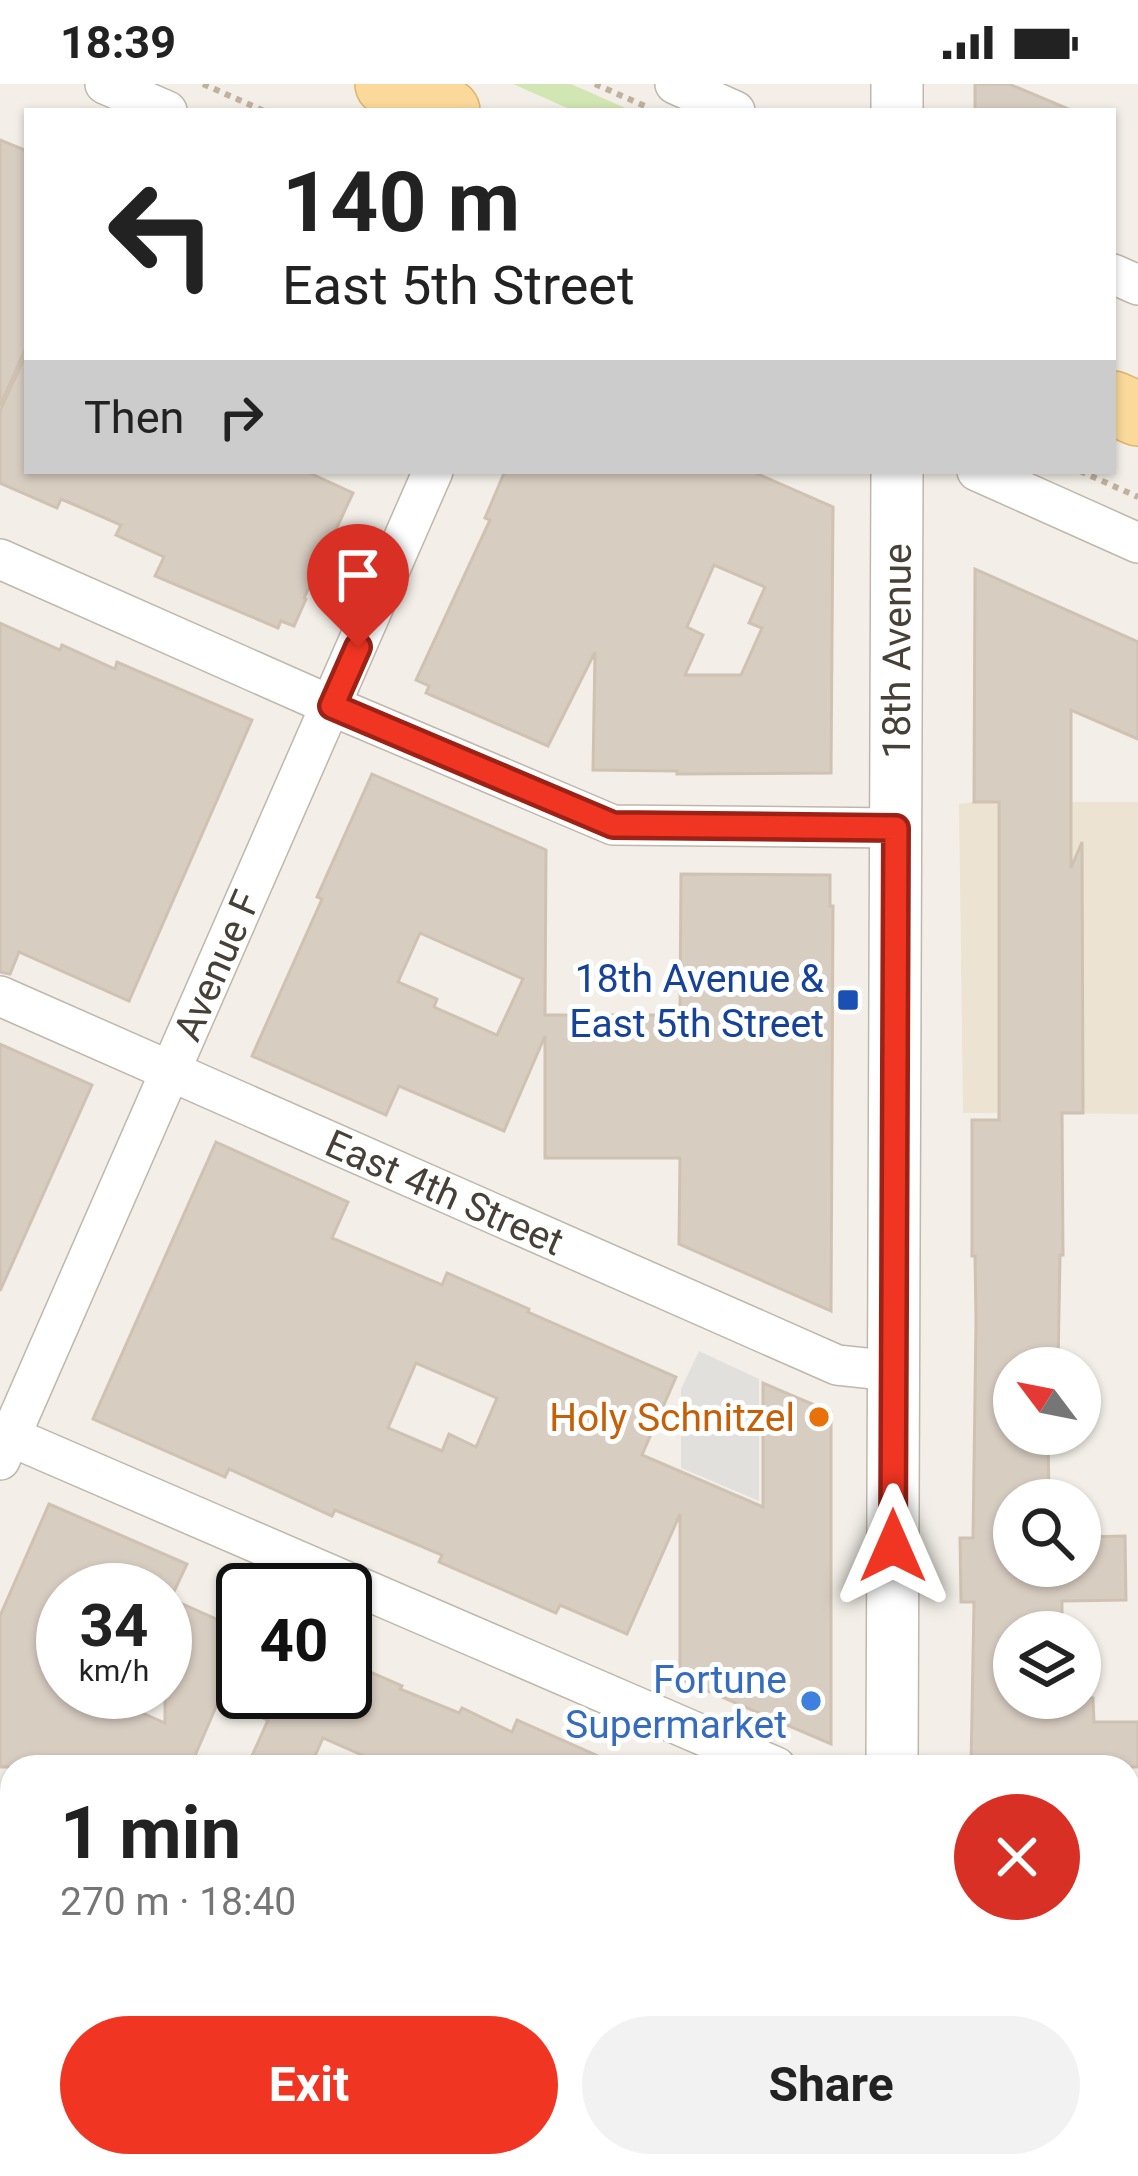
<!DOCTYPE html>
<html lang="en">
<head>
<meta charset="utf-8">
<style>
	:root { --surface:#fff; --page:#f2f2f2; --text:#222; --muted:#767676; --accent:#f03522 }
	body { margin:0; font-family:Roboto,sans-serif; background:var(--page); color:var(--text); height:100vh; display:flex; flex-direction:column; font-size:45px; white-space:nowrap }
	* { box-sizing:border-box; margin:0 }
	p { font-size:39px; color:var(--muted) }
	.icon { flex:none; width:66px; height:66px; fill:none; stroke:currentColor; stroke-width:2; stroke-linecap:round; stroke-linejoin:round }
	.map { position:relative; flex:1; overflow:hidden }
	.panel { position:absolute; left:0px; top:1671px; width:1140px; height:423px; display:flex; flex-direction:column; background:var(--surface); border-radius:36px 36px 0 0; box-shadow:0 3px 9px #0004 }
	.panel>* { flex:none }
	.banner { position:absolute; left:24px; top:24px; width:1092px; height:366px; border-radius:0px; box-shadow:0 3px 9px #0004; background:#fff; color:var(--text); overflow:hidden }
	.needle { width:78px; rotate:302deg }
	.buttons { position:absolute; left:993px; top:1263px; display:grid; gap:24px }
	.buttons a { display:grid; place-items:center; width:108px; height:108px; border-radius:50%; background:var(--surface); box-shadow:0 3px 9px #0004; font-size:60px }
	.speed { position:absolute; left:36px; top:1479px; display:flex; gap:24px; font-size:60px; font-weight:700; text-align:center }
	.speed>* { display:grid; place-content:center; width:156px; height:156px; border-radius:50%; background:var(--surface); box-shadow:0 3px 9px #0004; line-height:1 }
	.speed small { font-size:30px; font-weight:400 }
	.speed .limit { border:6px solid #111; border-radius:18px; background:#fff; color:#111 }
	.pin { position:absolute; display:grid; place-items:center; width:102px; height:102px; color:#fff; margin:-123px -51px; border-radius:50% 50% 50% 0; rotate:-45deg; box-shadow:0 0 12px #0007 }
	.pin .icon { rotate:45deg }
	.me { position:absolute; width:132px; margin:-66px; rotate:0deg; stroke-linejoin:round; filter:drop-shadow(0 0 9px #0008) }
	.turn { display:flex; align-items:center; gap:42px; height:252px; padding:0 60px; font-size:54px }
	.turn .icon { width:156px; height:156px; stroke-width:2.5 }
	.turn b { display:block; font-size:84px; line-height:102px }
	.then { display:flex; align-items:center; height:114px; padding:0 60px; background:#0003; gap:24px; font-size:45px }
	.round { display:grid; place-items:center; flex:none; width:126px; height:126px; border-radius:63px; background:var(--page) }
	.headline { display:flex; align-items:center; justify-content:space-between; height:204px; padding:0 60px }
	h1 { font-size:72px; font-weight:700; line-height:90px }
	.cta { display:flex; gap:24px; margin-top:auto; padding:24px 60px }
	.cta a { flex:1; height:138px; border-radius:72px; background:var(--accent); color:#fff; font-size:48px; font-weight:700; line-height:138px; text-align:center }
	.cta a+a { background:var(--page); color:var(--text) }
	.status { display:flex; justify-content:space-between; align-items:center; height:84px; padding:0 60px; background:var(--surface); direction:ltr }
	.status svg { height:33px; fill:currentColor }
	.map>svg:first-child { display:block }
	.education { fill:#ece3d3 }
	.green { fill:#d2e6b3 }
	.parking { fill:#e2e0dd }
	.building { fill:#d8cdc1; stroke:#cfc2b2; stroke-width:3; fill-rule:evenodd }
	.lines { fill:none; stroke-linecap:round; stroke-linejoin:round }
	.minor-casing { stroke:#bfb7ab; stroke-width:42 }
	.tertiary-casing { stroke:#bfb7ab; stroke-width:54 }
	.primary-casing { stroke:#dfb56b; stroke-width:66 }
	.path { stroke:#c0b19d; stroke-width:6; stroke-dasharray:6 6; stroke-linecap:butt }
	.minor { stroke:#fff; stroke-width:39 }
	.tertiary { stroke:#fff; stroke-width:51 }
	.primary { stroke:#fad99b; stroke-width:63 }
	.route-casing { stroke:#9c2216; stroke-width:30 }
	.route { stroke:#f03522; stroke-width:21 }
	.transit-dot { fill:#1a4fb4; stroke:#fff; stroke-width:4.5 }
	.food-dot { fill:#e8710a; stroke:#fff; stroke-width:4.5 }
	.shop-dot { fill:#3f7fe0; stroke:#fff; stroke-width:4.5 }
	.labels { text-anchor:middle; stroke-width:10; stroke-linejoin:round; paint-order:stroke }
	.street-label { font-size:39px; fill:#474037; stroke:#fff }
	.transit-label { font-size:39px; fill:#164399; stroke:#fff; text-anchor:end }
	.food-label { font-size:39px; fill:#c56008; stroke:#fff; text-anchor:end }
	.shop-label { font-size:39px; fill:#366cbe; stroke:#fff; text-anchor:end }
</style>
</head>
<body>
<div class="status"><b>18:39</b><svg viewBox="0 0 49 12"><path d="M0 12V9h3v3zM5 12V6h3v6zM10 12V3h3v9zM15 12V0h3v12zM26 1h20v11H26zM47 4h2v5h-2z"/></svg></div>
<div class="map">
<svg width="1138" height="2092" viewBox="0 0 1138 2092">
	<rect width="100%" height="100%" fill="#f3efe8"/>
	<path class="education" d="M974 718H1138V1030L963 1029 959 720Z"/>
	<g class="green">
		<path d="M513 0H571L632 27H574Z"/>
		<path d="M0 2043 12 2048V2082H88L111 2092H0Z"/>
	</g>
	<path class="parking" d="M699 1267 759 1295V1417L681 1384V1305Z"/>
	<g class="building">
		<path d="M975 0H1009L1073 27H975Z"/>
		<path d="M0 56 27 67V261L0 322Z"/>
		<path d="M27 268V387H305L353 409 304 514 306 515 294 542 281 537 278 544 155 492 164 473 116 451 121 441 61 415 57 424 0 399V327Z"/>
		<path d="M505 387H751L833 423 831 689 677 690V687L593 686 595 568 548 662 426 609 429 602 416 596 490 436 485 434ZM714 481 765 503 749 539 762 544 741 591H685L703 551 687 543Z"/>
		<path d="M975 485 1138 558V655L1071 626V784L1082 758 1083 1029H1062L1063 1171H1060L1058 1284H1014V1350H1048L1049 1416H1014V1482H1080V1453L1125 1452 1126 1516 1062 1517V1548H1014V1614H1093L1094 1638H1138V1683H971L974 1518H961L960 1454H973L976 1238 975 1172H972V1036H999V718H974Z"/>
		<path d="M0 539 60 566 62 561 115 585 117 578 252 636 129 917 19 868 10 890 0 888Z"/>
		<path d="M372 690 546 766 545 931H680L681 790 830 791V822H833L831 1227 679 1160 680 1074H545V952L504 1047 399 1002 386 1031 252 972 322 815 317 813ZM420 849 523 895 497 951 434 923 437 915 398 898Z"/>
		<path d="M0 960 92 1001 0 1207Z"/>
		<path d="M216 1058 348 1118 332 1154 442 1201 447 1189 529 1225 528 1228 676 1293 642 1371 763 1423V1299L831 1328V1660L680 1595V1430L627 1550 560 1521 556 1529 439 1478 442 1471 335 1426 332 1432 229 1385 225 1393 93 1335ZM416 1279 497 1314 476 1363 449 1350 442 1367 388 1344Z"/>
		<path d="M49 1420 187 1480 170 1516 165 1514V1506H63V1608H95L165 1639V1549L178 1518 243 1547V1608H345V1591L363 1599 368 1587 402 1602 400 1605 459 1629 462 1624 512 1648 517 1636 623 1683H389L323 1654 310 1683H247L268 1636 219 1616 190 1683H0V1532Z"/>
	</g>
	<g class="lines">
		<defs>
			<g id="minor">
				<path d="M105 0 167 27"/>
				<path d="M675 0 735 27"/>
				<path d="M1113 190 1138 201"/>
				<path d="M977 387 1138 459"/>
				<path d="M0 475 332 622 613 741 895 744"/>
				<path id="s1" d="M0 912 837 1281 893 1287"/>
				<path d="M0 1348 776 1683"/>
				<path id="s2" d="M0 1376 433 387"/>
				<path d="M0 1782 12 1787"/>
				<path d="M684 2082 706 2092"/>
			</g>
			<g id="tertiary">
				<path d="M897 0V27"/>
				<path id="s3" d="M892 1683 897 387"/>
				<path d="M890 2092V2082"/>
			</g>
			<g id="primary">
				<path d="M387 0 448 27"/>
				<path d="M1113 319 1138 330"/>
			</g>
		</defs>
		<use href="#minor" class="minor-casing"/>
		<use href="#tertiary" class="tertiary-casing"/>
		<use href="#primary" class="primary-casing"/>
		<g class="path">
			<path d="M203 0 264 27"/>
			<path d="M595 0 647 23"/>
			<path d="M1080 387 1138 413"/>
		</g>
		<use href="#minor" class="minor"/>
		<use href="#tertiary" class="tertiary"/>
		<use href="#primary" class="primary"/>
	</g>
	<g class="lines">
		<defs>
			<path id="route" d="M358 563 332 622 613 741 896 744 893 1462"/>
		</defs>
		<use href="#route" class="route-casing"/>
		<use href="#route" class="route"/>
	</g>
	<rect class="transit-dot" x="836" y="904" width="24" height="24" rx="6"/>
	<circle class="food-dot" cx="819" cy="1333" r="12"/>
	<circle class="shop-dot" cx="811" cy="1617" r="12"/>
	<g class="labels">
		<g class="street-label">
			<text dy="14" stroke="none"><textPath href="#s3" startOffset="1116">18th Avenue</textPath></text>
			<text dy="14" stroke="none"><textPath href="#s2" startOffset="540">Avenue F</textPath></text>
			<text dy="14" stroke="none"><textPath href="#s1" startOffset="486">East 4th Street</textPath></text>
		</g>
		<g class="transit-label">
			<text x="824" y="908">18th Avenue &amp;<tspan x="824" dy="45">East 5th Street</tspan></text>
		</g>
		<g class="food-label">
			<text x="795" y="1347">Holy Schnitzel</text>
		</g>
		<g class="shop-label">
			<text x="787" y="1609">Fortune<tspan x="787" dy="45">Supermarket</tspan></text>
		</g>
	</g>
</svg>
<div class="buttons">
<a><svg class="needle" viewBox="-14 -14 28 28"><path d="M0-13l5 13h-10z" fill="#e53935"/><path d="M0 13l5-13h-10z" fill="#767676"/></svg></a>
<a><svg class="icon" aria-label="search" viewBox="0 0 24 24"><circle cx="10" cy="10" r="6"/><path d="M15 15l6 6"/></svg></a>
<a><svg class="icon" aria-label="layers" viewBox="0 0 24 24"><path d="M12 4l9 5-9 5-9-5zM3 14l9 5 9-5"/></svg></a>
</div>
<div class="speed"><div>34<small>km/h</small></div><div class="limit">40</div></div>
<div class="pin" style="left:358px;top:563px;background:#d93025"><svg class="icon" aria-label="arrive" viewBox="0 0 24 24"><path d="M6 21V4h12l-3 4 3 4H6"/></svg></div>
<svg class="me" style="left:893px;top:1462px" viewBox="-20 -20 40 40"><path d="M0-17L14 15 0 8-14 15z" fill="#f03522" stroke="#fff" stroke-width="4"/></svg>
<div class="banner">
<div class="turn"><svg class="icon" aria-label="left" viewBox="0 0 24 24"><path d="M17 20v-9H6M10 6l-5 5 5 5"/></svg><div><b>140 m</b>East 5th Street</div></div>
<div class="then">Then<svg class="icon" aria-label="right" viewBox="0 0 24 24"><path d="M7 20v-9h11M14 6l5 5-5 5"/></svg></div>
</div>
<section class="panel">
<div class="headline"><div><h1>1 min</h1><p>270 m · 18:40</p></div><a class="round" style="background:#d93025;color:#fff"><svg class="icon" aria-label="close" viewBox="0 0 24 24"><path d="M6 6l12 12M18 6L6 18"/></svg></a></div>
<div class="cta"><a>Exit</a><a>Share</a></div>
</section>
</div>
</body>
</html>
